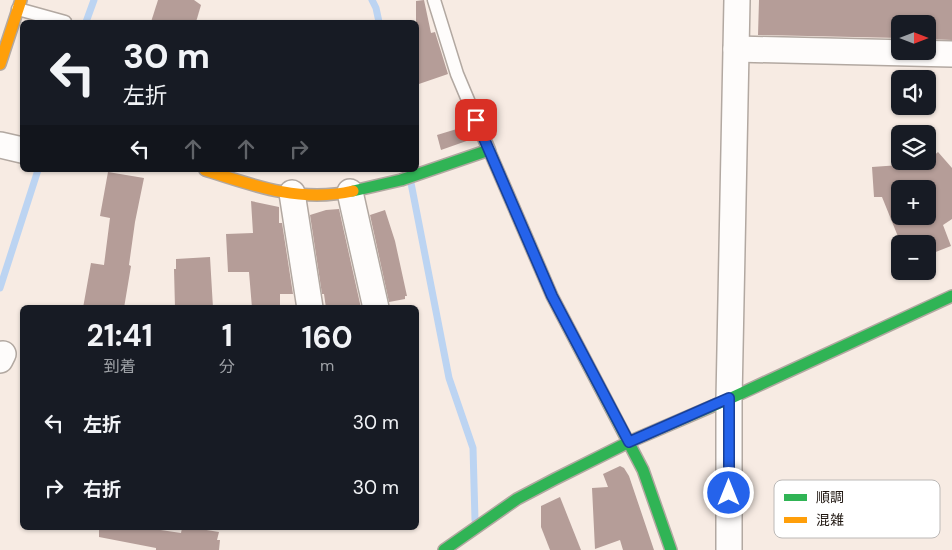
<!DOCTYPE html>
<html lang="ja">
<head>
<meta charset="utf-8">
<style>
	:root { --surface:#171b24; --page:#242831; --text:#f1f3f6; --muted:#9ea1a6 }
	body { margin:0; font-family:"DM Sans","Noto Sans JP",sans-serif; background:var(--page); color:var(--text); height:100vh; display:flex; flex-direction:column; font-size:19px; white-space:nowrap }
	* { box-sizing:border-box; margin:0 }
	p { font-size:16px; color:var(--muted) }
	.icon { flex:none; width:28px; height:28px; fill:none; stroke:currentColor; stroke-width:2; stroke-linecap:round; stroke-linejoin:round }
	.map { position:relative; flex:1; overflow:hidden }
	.details { position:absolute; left:20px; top:305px; width:399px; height:225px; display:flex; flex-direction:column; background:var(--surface); border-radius:8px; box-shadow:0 1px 4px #0004 }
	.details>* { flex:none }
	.hud { position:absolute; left:20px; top:20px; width:399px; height:152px; border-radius:8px; box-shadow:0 1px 4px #0004; background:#171b24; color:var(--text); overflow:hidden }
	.needle { width:32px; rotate:90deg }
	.fabs { position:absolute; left:891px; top:15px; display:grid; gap:10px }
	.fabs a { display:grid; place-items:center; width:45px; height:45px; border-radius:8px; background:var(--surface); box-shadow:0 1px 4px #0004; font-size:25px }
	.pin { position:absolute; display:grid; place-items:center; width:42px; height:42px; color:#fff; margin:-21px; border-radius:10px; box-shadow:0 2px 8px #0006 }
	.me { position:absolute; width:55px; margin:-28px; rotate:0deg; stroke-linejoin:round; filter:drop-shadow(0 0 4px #0008) }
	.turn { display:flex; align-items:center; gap:18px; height:105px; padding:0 20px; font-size:22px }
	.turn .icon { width:65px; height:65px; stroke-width:2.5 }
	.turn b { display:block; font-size:35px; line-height:42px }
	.lanes { display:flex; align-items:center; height:48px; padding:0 20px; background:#0003; justify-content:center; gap:25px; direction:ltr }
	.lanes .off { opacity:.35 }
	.eta { display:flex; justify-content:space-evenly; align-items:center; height:85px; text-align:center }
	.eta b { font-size:30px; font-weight:700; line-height:35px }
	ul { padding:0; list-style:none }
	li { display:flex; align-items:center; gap:15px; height:65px; padding:0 20px }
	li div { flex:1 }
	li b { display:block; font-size:19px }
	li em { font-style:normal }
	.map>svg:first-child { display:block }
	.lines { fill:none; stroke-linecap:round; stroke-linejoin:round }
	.stream { stroke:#bcd4f2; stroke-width:7 }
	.building { fill:#b59d98; fill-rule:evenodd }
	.lane-casing { stroke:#b2a8a1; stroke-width:15 }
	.street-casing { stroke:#b2a8a1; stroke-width:28 }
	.fast-casing { stroke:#b2a8a1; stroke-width:14 }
	.slow-casing { stroke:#b2a8a1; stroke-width:14 }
	.lane { stroke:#fefcfb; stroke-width:12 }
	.street { stroke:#fefcfb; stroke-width:25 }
	.fast { stroke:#30b455; stroke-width:11 }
	.slow { stroke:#ff9f0a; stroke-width:11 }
	.route-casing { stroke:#184099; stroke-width:12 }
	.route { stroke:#2563eb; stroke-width:9 }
	.key { fill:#fff; stroke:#bcb9b7; stroke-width:1 }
	.key-label { font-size:14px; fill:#1e150f }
</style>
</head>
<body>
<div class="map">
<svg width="952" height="550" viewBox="0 0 952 550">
	<rect width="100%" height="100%" fill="#f7ebe3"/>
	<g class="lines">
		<g class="stream">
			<path d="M372 0 376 8 379 22"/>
			<path d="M86 22 94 0"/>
			<path d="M411 183 449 378 473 448 475 520"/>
			<path d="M0 288 38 170"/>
		</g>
	</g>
	<g class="building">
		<path d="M158 0H194L201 5 196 22H151Z"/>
		<path d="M424 0 431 33 435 32 448 74 416 85V1Z"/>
		<path d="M759 0H952V40L928 39V24H900V38L758 35Z"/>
		<path d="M470 125 475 138 441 150 437 135Z"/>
		<path d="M938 152 952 168V219L943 225 951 246 928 255V240L918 244H901L882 197H874L872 167 928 163V161ZM900 189H928V216H900Z"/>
		<path d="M108 172 144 178 135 222 129 265 131 266 124 308H83L91 263 104 265 110 218 100 216Z"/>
		<path d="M251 201 279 207V223H282L293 294H280V308H252L249 272H228L226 234 253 233Z"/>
		<path d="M339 209 361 308H326L324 294H322L310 215 326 210Z"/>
		<path d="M385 210 395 241 407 296H405V299L389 302 370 215Z"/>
		<path d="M210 257 213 308H175L174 269H176V259Z"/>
		<path d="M620 466 624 468 629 476 654 550H623L620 540 595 549 592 488 608 487 603 474Z"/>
		<path d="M560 497 581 550H550L541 527V506Z"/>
		<path d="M99 528H147L181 533 182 528H194L219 532 217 540H220L219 550H156V548L99 537Z"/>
	</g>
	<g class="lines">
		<defs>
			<g id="lane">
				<path d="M434 0 457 74 489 150"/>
				<path d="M18 9 65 22"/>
			</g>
			<g id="street">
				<path d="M736 49 952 54"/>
				<path d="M0 145 22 150"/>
				<path d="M350 192 376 308"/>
				<path d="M292 193 310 308"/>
				<path d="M0 360 3 354"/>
				<path d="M729 550V399L737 0"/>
			</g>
			<g id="fast">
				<path d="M353 191 401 180 489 150 552 296 643 470 671 550"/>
				<path d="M444 550 517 499 555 479 629 442 729 399 952 296"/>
			</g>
			<g id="slow">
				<path d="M0 64 21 0"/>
				<path d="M205 170C254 186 301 203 353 191"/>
			</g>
		</defs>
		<use href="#lane" class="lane-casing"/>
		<use href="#street" class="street-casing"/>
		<use href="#fast" class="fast-casing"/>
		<use href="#slow" class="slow-casing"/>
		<use href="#lane" class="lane"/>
		<use href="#street" class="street"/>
		<use href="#fast" class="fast"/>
		<use href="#slow" class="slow"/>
	</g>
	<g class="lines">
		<defs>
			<path id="route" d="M476 120 552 296 629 442 729 398V493"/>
		</defs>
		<use href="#route" class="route-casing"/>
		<use href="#route" class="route"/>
	</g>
	<rect x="774" y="480" width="166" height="58" rx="8" class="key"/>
	<rect x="784" y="494" width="23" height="7" fill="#30b455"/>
	<rect x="784" y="517" width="23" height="6" fill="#ff9f0a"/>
	<g class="key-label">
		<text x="816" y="502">順調</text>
		<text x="816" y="525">混雑</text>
	</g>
</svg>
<div class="fabs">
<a><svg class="needle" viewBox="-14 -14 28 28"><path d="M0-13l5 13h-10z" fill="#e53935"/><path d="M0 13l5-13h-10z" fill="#9ea1a6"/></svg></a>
<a><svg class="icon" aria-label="sound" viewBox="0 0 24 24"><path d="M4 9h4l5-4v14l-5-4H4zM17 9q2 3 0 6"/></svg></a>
<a><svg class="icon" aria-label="layers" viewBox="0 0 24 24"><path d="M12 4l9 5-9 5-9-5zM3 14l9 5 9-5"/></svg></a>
<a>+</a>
<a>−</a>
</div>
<div class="pin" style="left:476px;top:120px;background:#d93025"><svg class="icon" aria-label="arrive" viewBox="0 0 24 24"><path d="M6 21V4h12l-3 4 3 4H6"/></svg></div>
<svg class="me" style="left:729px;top:493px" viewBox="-20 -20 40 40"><circle r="17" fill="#2563eb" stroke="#fff" stroke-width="3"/><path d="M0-11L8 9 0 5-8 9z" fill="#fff"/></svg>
<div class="hud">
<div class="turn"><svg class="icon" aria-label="left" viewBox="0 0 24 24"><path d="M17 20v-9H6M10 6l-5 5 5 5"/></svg><div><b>30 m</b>左折</div></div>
<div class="lanes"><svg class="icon" aria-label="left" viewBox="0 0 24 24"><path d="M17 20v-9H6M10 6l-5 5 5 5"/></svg><svg class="icon off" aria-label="ahead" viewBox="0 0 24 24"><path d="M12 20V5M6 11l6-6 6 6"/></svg><svg class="icon off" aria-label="ahead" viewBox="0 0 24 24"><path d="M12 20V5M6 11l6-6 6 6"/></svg><svg class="icon off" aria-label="right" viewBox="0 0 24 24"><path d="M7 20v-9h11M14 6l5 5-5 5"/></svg></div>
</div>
<section class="details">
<div class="eta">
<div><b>21:41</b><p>到着</p></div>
<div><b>1</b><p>分</p></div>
<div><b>160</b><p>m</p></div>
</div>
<ul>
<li><svg class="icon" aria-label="left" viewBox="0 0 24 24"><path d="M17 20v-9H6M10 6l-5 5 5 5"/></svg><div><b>左折</b></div><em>30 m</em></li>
<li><svg class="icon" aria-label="right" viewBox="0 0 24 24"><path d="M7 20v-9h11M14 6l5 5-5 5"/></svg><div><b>右折</b></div><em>30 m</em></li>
</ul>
</section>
</div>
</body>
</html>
